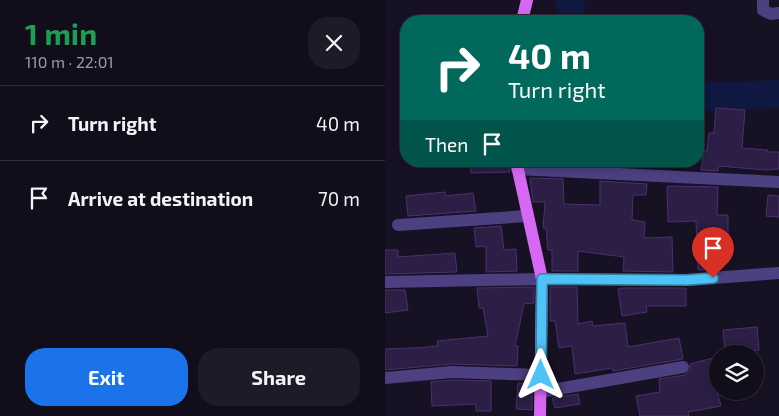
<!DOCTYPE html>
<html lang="en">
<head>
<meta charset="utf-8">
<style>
	:root { --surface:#110d1b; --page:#1e1b28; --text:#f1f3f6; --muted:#9c9ca3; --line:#302d3a; --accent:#1a73e8 }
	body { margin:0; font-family:"Exo 2",sans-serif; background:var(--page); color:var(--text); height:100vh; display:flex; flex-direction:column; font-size:19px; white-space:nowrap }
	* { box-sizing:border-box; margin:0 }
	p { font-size:16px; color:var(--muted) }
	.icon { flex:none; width:28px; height:28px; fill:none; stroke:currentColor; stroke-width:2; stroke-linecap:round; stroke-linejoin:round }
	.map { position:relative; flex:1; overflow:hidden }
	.details { display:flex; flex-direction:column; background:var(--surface); width:385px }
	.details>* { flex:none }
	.guide { position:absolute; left:15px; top:15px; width:304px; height:152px; border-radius:20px; box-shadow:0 2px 8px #0003,0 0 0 1px var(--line); background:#00695c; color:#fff; overflow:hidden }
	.buttons { position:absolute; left:324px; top:345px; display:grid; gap:10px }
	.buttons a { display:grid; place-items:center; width:55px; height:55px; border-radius:50%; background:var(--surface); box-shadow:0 2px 8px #0003,0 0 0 1px var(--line); font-size:25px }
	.pin { position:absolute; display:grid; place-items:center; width:42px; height:42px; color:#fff; margin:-51px -21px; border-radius:50% 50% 50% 0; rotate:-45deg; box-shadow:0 0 5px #0007 }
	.pin .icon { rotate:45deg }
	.me { position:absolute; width:55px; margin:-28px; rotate:0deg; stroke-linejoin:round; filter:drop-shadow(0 0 4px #0008) }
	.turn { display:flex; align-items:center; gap:18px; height:105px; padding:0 25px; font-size:22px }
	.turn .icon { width:65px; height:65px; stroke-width:2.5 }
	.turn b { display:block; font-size:35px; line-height:42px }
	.then { display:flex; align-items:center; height:48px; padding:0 25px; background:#0003; gap:10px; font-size:19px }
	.round { display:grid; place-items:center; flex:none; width:52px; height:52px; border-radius:20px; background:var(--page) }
	.headline { display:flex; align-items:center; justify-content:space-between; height:85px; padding:0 25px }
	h1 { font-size:30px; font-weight:700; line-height:38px; color:#1e9e55 }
	.action { display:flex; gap:10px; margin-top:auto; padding:10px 25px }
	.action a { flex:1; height:58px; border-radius:20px; background:var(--accent); color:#fff; font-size:20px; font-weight:700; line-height:58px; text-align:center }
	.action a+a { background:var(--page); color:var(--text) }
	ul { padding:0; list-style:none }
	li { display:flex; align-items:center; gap:15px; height:75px; padding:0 25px; border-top:1px solid var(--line) }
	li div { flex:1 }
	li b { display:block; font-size:19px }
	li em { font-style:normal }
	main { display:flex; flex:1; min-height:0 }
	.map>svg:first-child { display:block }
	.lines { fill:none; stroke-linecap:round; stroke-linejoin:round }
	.river { stroke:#0e1840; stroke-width:28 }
	.building { fill:#2c1e44; stroke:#48326e }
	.minor { stroke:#4d4080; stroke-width:12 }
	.major { stroke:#d668f3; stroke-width:12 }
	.route-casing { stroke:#337fa1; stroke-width:12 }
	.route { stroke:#4fc3f7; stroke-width:9 }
</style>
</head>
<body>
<main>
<section class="details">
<div class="headline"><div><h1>1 min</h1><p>110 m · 22:01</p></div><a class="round"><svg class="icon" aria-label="close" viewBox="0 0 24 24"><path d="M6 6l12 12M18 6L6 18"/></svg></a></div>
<ul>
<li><svg class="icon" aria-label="right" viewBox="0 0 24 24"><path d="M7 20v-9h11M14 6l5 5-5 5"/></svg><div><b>Turn right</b></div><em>40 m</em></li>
<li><svg class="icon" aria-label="arrive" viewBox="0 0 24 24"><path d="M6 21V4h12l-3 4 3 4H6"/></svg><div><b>Arrive at destination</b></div><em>70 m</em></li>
</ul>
<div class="action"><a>Exit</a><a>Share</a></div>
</section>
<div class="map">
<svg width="394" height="416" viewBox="0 0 394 416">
	<rect width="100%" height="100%" fill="#171124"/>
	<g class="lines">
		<g class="river">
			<path d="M184 0 188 21"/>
			<path d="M312 97 394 94"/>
		</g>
	</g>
	<g class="building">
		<path d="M331 108 360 110 357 148 383 150 382 152H394V169L381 170 333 166V171L316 170 319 151H322L324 133H329Z"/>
		<path d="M85 161H123L125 172 86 173Z"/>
		<rect x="246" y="161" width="16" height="6"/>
		<path d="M145 178 178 179 179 204 215 205V181L262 184 261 195H248L247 220 260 222 259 238 287 237 288 272 238 271 239 257 193 251V271H167V250H163L161 228H158L160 202H148Z"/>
		<path d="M282 186 333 187 332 215H343V235H331L333 269 313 270 311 221 283 222Z"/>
		<path d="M60 192V196L88 193 91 211 23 216 21 196Z"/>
		<path d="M383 195 394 196V217L381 216Z"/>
		<path d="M116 226 119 250 131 249 132 271 101 272V246L91 247 89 228Z"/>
		<path d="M0 250H13V257L70 253 72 272 0 274Z"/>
		<path d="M149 287V303L139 304 130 346H133L132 366 67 364 0 370V349L30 348 53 346 52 341 103 336 98 308H94L92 288Z"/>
		<path d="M165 287H192L193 324 207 321 208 326 240 323 243 347 294 338 298 359 228 371 227 368 190 374 187 346 174 348 170 321H165Z"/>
		<path d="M237 288H301V306H261L262 312 237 316 233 289Z"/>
		<path d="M0 290H20L23 310 0 313Z"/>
		<path d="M372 327 374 350 340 353 338 330Z"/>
		<path d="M332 357V391L336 406 303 412 304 416H255L251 396 275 392 274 379 300 375 305 370V364Z"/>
		<path d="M67 380 106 381V411H91V404L47 406 46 382Z"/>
		<path d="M133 383 147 384V410L131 409Z"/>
		<path d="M193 394 195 404 170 408 167 398Z"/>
	</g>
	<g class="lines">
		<g class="minor">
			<path d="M378 0V10L386 14 394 13"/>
			<path d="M132 169 394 182"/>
			<path d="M13 225 142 216"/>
			<path d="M0 282 157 279 302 280 394 273"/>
			<path d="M0 378 67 372 156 375"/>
			<path d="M156 392 298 367"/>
		</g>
		<g class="major">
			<path d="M137 21 142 0"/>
			<path d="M131 161 157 279 155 416"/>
		</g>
	</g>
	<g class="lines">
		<defs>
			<path id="route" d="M156 375 157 279 302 280 328 278"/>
		</defs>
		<use href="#route" class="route-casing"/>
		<use href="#route" class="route"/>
	</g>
</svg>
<div class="buttons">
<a><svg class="icon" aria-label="layers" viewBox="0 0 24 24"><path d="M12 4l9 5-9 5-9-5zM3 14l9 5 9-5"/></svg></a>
</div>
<div class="pin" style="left:328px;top:278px;background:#d93025"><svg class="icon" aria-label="arrive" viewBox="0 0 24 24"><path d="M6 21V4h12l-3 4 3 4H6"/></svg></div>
<svg class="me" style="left:156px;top:375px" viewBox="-20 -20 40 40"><path d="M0-17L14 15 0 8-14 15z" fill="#4fc3f7" stroke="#fff" stroke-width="4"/></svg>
<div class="guide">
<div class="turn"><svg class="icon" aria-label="right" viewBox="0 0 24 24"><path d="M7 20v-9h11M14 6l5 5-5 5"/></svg><div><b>40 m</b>Turn right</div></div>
<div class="then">Then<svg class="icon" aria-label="arrive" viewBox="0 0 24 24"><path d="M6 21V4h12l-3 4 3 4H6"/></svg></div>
</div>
</div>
</main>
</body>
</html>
